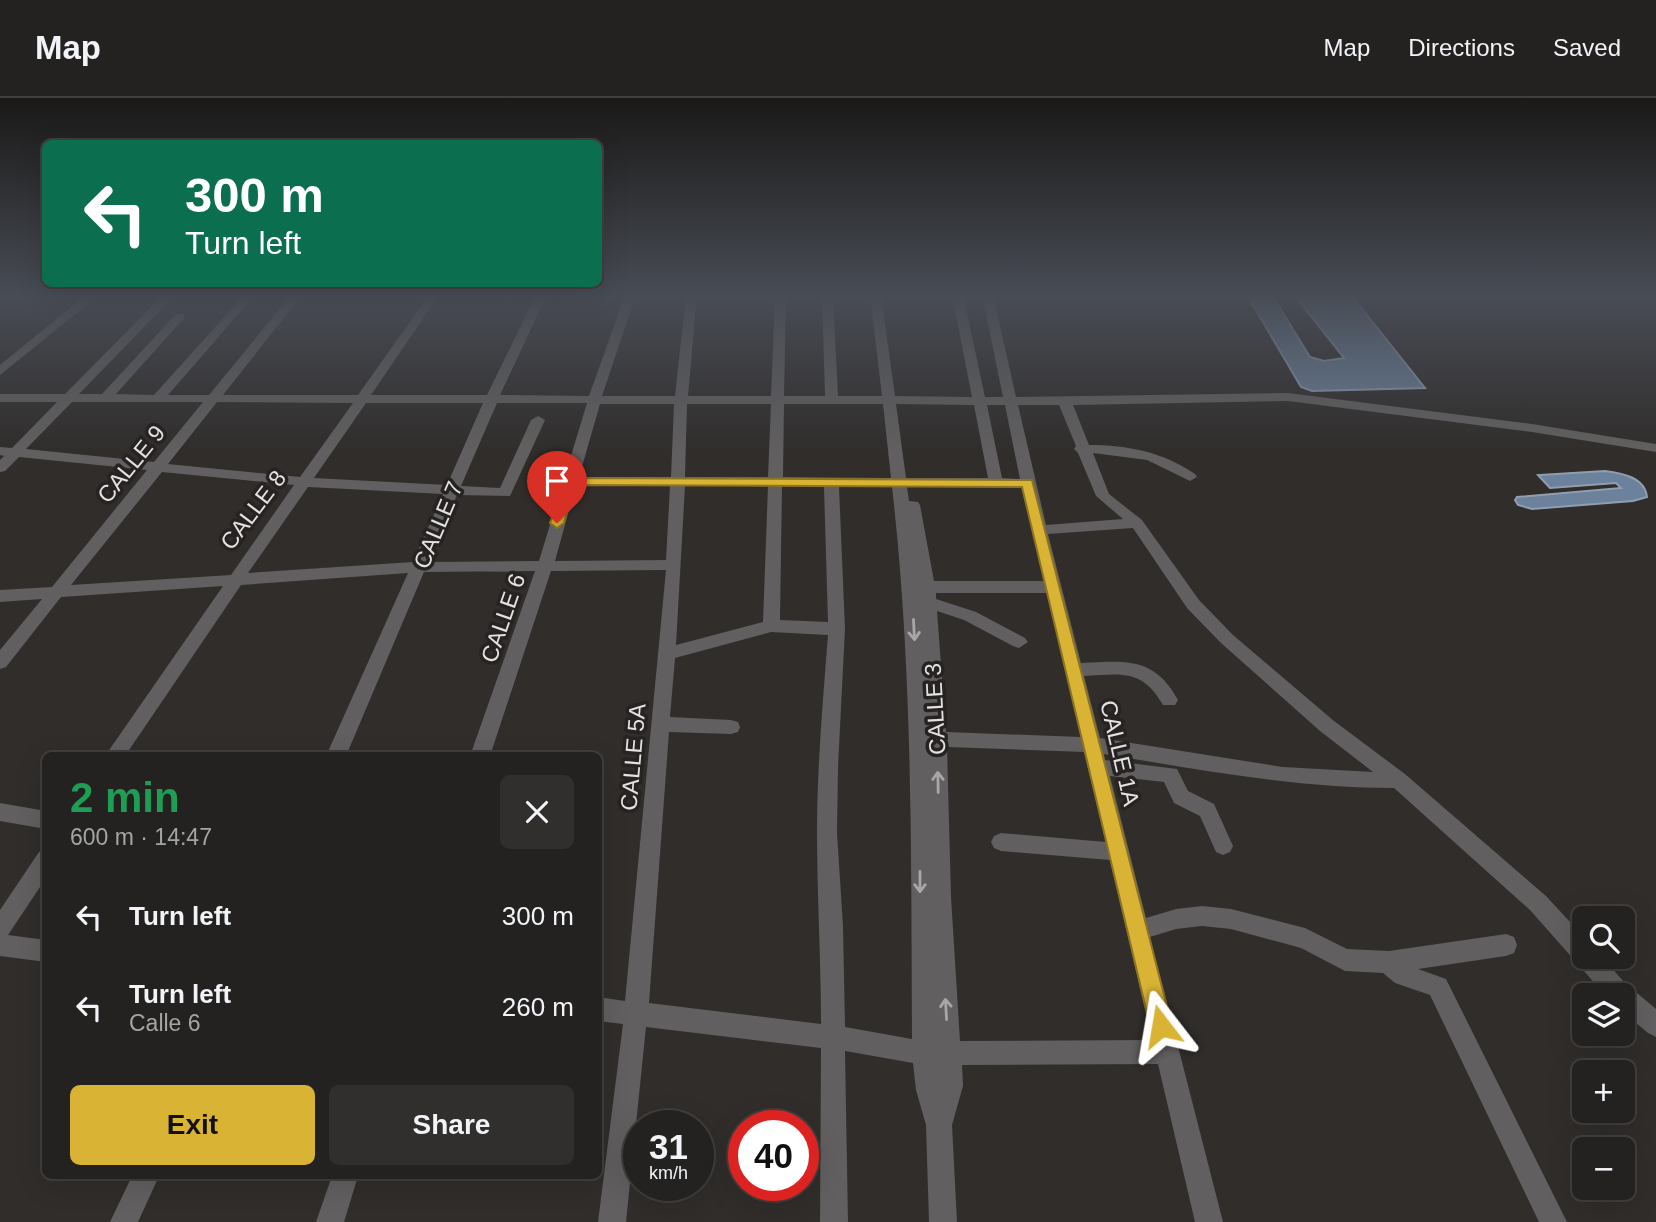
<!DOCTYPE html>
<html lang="en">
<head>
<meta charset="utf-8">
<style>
	:root { --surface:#242220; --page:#302f2d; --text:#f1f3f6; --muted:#a3a4a5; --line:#413f3e; --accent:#d9b334 }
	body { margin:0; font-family:Helvetica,sans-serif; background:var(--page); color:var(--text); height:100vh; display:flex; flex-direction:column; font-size:26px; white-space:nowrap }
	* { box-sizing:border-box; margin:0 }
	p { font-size:23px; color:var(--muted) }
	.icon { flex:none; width:38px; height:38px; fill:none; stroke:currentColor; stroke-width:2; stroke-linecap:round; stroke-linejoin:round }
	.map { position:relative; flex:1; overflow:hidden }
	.drawer { position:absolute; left:42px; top:654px; width:560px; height:427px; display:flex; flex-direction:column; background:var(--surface); border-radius:10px; box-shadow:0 7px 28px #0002,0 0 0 2px var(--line) }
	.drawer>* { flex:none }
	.hud { position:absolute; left:42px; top:42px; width:560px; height:147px; border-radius:10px; box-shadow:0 7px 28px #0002,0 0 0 2px var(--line); background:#0b6e4f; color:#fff; overflow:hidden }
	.fabs { position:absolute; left:1572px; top:808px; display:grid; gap:14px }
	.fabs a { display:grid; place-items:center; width:63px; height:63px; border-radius:10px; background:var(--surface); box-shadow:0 7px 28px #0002,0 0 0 2px var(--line); font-size:35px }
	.speed { position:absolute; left:623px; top:1012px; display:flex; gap:14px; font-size:35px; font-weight:700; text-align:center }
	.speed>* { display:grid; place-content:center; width:91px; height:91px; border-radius:50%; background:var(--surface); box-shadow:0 7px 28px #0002,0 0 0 2px var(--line); line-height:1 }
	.speed small { font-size:18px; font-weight:400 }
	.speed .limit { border:10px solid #d22; background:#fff; color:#111 }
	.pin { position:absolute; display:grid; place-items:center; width:60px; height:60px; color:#fff; margin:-72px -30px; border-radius:50% 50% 50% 0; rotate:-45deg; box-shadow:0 0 7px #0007 }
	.pin .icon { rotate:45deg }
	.me { position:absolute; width:77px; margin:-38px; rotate:346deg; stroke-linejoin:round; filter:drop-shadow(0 0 5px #0008) }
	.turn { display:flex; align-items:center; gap:24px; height:147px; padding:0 28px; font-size:32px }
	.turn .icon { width:91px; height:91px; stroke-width:2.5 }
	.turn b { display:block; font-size:49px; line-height:60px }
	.round { display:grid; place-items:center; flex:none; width:74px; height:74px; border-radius:10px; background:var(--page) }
	.summary { display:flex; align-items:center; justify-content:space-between; height:119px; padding:0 28px }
	h1 { font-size:42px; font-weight:700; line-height:52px; color:#1e9e55 }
	.button { display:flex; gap:14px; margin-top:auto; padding:14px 28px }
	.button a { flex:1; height:80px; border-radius:10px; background:var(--accent); color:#111; font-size:28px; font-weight:700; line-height:80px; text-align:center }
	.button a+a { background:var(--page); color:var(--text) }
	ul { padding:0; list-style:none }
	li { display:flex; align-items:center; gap:21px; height:91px; padding:0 28px }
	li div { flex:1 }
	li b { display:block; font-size:26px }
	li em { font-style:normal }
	header { display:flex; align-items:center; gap:42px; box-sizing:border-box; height:98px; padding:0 35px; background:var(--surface); border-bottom:2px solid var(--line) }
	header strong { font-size:33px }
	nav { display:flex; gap:38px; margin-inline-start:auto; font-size:24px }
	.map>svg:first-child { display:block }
	.water { fill:#6c819b; stroke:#909eb0; stroke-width:2 }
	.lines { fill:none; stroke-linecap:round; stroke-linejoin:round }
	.minor { fill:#615f5f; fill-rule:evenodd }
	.oneway { stroke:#a8a7a6 }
	.route { fill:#d9b334; stroke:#8d7422; stroke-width:2 }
	.labels { text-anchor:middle; stroke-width:7; stroke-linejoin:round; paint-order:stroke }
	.street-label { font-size:23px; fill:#e3e2e1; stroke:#262322 }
</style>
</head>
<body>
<header>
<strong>Map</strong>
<nav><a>Map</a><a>Directions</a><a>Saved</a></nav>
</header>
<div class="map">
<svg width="1656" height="1124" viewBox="0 0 1656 1124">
	<rect width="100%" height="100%" fill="#302d2b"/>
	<g class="water">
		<path d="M1247 197H1272L1310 259 1324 263 1344 260 1294 197H1351L1425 290 1312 293 1301 289Z"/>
		<path d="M1605 373C1621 375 1645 379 1647 399L1633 403 1532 411 1518 407 1515 402 1517 399 1621 390 1616 385 1550 390 1538 377Z"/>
	</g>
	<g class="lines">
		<g class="minor">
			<path d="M86 197H99L0 277V267Z"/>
			<path d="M163 197H175L79 296H102L176 216H184V220L116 296 154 297 244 197H255L168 297H209L291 197H302L223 297H358L429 197H439L371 297H487L536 197H547L500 297 589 298 625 197H636L602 298H675L686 197H697L688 298H771L775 197H786L784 298H825L822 197H833L838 298H882L870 197H881L895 298 972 299 952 197H963L985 299H1003L982 197H993L1016 299 1288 295 1532 326 1656 346V354L1532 334 1288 303 1073 307 1089 347C1128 347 1163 354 1195 376L1197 379 1190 383 1147 362 1093 355 1109 396 1142 422 1199 502 1233 537 1334 623 1405 676 1546 798 1584 839V859H1602L1624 884 1656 911V939L1648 935 1622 913V898H1606L1530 812 1394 690C1296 690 1201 672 1104 656L1105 662 1177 671 1188 693 1214 706 1233 748 1230 754 1223 757 1216 754 1200 718 1174 705 1164 684 1110 678 1146 820 1176 811 1202 808 1231 811 1305 830 1347 851 1389 853 1506 836 1514 839 1517 847 1514 855 1506 858 1418 871 1446 881 1567 1124H1539L1430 897 1395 885 1383 875 1345 873 1301 850 1231 831 1202 828 1176 831 1150 839 1223 1124H1195L1158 966 962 967 963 988 952 1027 957 1124H929L926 1027 916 992 913 965 845 953 848 1124H820L821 950 646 929 626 1124H598L623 926 598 923V899L625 903 666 472 551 473 490 658H470L535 473 424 474 346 658H326L408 475 241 487 125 658H105L223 488 61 499 6 569 0 571V552L42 501 0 504V492L52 489 147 372 19 359 5 373 0 374V362L4 358 0 357V349L12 350 57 304H0V296H65ZM72 304H203L154 364 26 351ZM217 304 353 305 300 379 168 366ZM366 305H483L447 387 314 380ZM497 305H587L539 463 429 464 457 397 510 398 545 322 538 318 531 322 500 390 461 388ZM600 306H674L671 379H579ZM687 306H771L768 379H685ZM784 306H883L891 380 783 379ZM896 306 974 307 988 380H906ZM987 307H1005L1020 381 1002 380ZM1018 307H1059L1076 348 1074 351 1078 355 1096 398 1123 421 1046 427ZM162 374 294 387 231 477 71 487ZM576 387 670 388 666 462 555 463ZM685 388H768L763 524 676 547ZM782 388 824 389 828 524 780 522ZM308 389 443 396 413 464 248 475ZM839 389H892C913 572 911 756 912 941L845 929 843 828 837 735 838 669 845 531ZM907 389H1022L1044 483H934L920 407 918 404 909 403ZM1133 430 1187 510 1221 545 1320 633 1373 674 1283 669 1100 640 1084 578C1121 576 1142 570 1163 607H1175L1178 602C1154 558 1125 563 1081 565L1048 436ZM936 495H1047L1081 639 946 634 937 513 964 522 1013 548 1019 550 1028 544 1025 540 976 514 936 501ZM771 534 828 537C823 602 817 668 817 734 817 798 821 862 821 926L649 905 669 634 731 636 738 634 740 629 738 624 731 622 670 619 675 560ZM947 649 1084 654 1106 744 1001 735 994 738 991 744 994 750 1001 753 1110 762 1152 942 960 943 951 799Z"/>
			<path d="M0 705 46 713V731L0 723Z"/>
			<path d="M46 752V780L8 837 46 842V864L0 858V812L39 754Z"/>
			<path d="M132 1078H159L138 1124H110Z"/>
			<path d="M332 1078H358L344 1124H316Z"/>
		</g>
	</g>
	<defs><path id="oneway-shaft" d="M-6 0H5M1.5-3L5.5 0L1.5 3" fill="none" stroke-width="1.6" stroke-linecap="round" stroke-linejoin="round" transform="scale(1.75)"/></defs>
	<g class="oneway">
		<use href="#oneway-shaft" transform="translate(914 532) rotate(87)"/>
		<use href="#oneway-shaft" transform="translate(938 684) rotate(-91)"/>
		<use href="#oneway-shaft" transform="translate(920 784) rotate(90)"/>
		<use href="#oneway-shaft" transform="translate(946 911) rotate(-93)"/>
	</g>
	<linearGradient id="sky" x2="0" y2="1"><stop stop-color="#1a1918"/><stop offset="0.56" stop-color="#484c55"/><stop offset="1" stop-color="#484c55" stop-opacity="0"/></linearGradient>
	<rect width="1656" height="354" fill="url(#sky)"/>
	<path class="route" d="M565 380 1032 382 1172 928 1169 935 1161 938 1153 935 1150 928 1022 389 575 387 564 425 557 430 550 425Z"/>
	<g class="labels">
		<g class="street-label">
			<text transform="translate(131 366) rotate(-51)" y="8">CALLE 9</text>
			<text transform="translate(253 412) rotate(-53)" y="8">CALLE 8</text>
			<text transform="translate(438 427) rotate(-67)" y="8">CALLE 7</text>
			<text transform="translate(503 520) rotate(-71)" y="8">CALLE 6</text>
			<text transform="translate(935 611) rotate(-93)" y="8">CALLE 3</text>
			<text transform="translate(1120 655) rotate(77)" y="8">CALLE 1A</text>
			<text transform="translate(633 659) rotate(-85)" y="8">CALLE 5A</text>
		</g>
	</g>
</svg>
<div class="fabs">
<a><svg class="icon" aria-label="search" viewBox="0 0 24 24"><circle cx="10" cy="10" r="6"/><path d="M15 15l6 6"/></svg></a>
<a><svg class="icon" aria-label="layers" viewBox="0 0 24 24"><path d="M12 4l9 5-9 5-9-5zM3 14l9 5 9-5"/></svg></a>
<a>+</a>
<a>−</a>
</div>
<div class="speed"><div>31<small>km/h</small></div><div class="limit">40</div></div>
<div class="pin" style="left:557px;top:425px;background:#d93025"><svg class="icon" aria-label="arrive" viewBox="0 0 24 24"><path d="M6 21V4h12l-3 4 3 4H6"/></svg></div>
<svg class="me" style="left:1161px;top:928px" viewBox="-20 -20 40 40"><path d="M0-17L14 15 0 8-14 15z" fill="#d9b334" stroke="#fff" stroke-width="4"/></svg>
<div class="hud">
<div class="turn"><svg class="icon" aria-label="left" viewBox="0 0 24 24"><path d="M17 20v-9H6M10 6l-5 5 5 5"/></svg><div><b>300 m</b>Turn left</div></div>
</div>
<section class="drawer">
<div class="summary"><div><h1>2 min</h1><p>600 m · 14:47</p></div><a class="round"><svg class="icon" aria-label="close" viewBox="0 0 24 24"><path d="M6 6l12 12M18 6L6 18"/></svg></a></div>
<ul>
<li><svg class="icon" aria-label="left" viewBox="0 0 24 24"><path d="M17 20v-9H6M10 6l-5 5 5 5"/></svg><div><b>Turn left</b></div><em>300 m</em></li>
<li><svg class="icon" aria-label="left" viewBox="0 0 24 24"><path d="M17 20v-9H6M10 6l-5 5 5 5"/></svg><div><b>Turn left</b><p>Calle 6</p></div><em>260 m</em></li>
</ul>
<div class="button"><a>Exit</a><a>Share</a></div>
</section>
</div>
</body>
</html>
